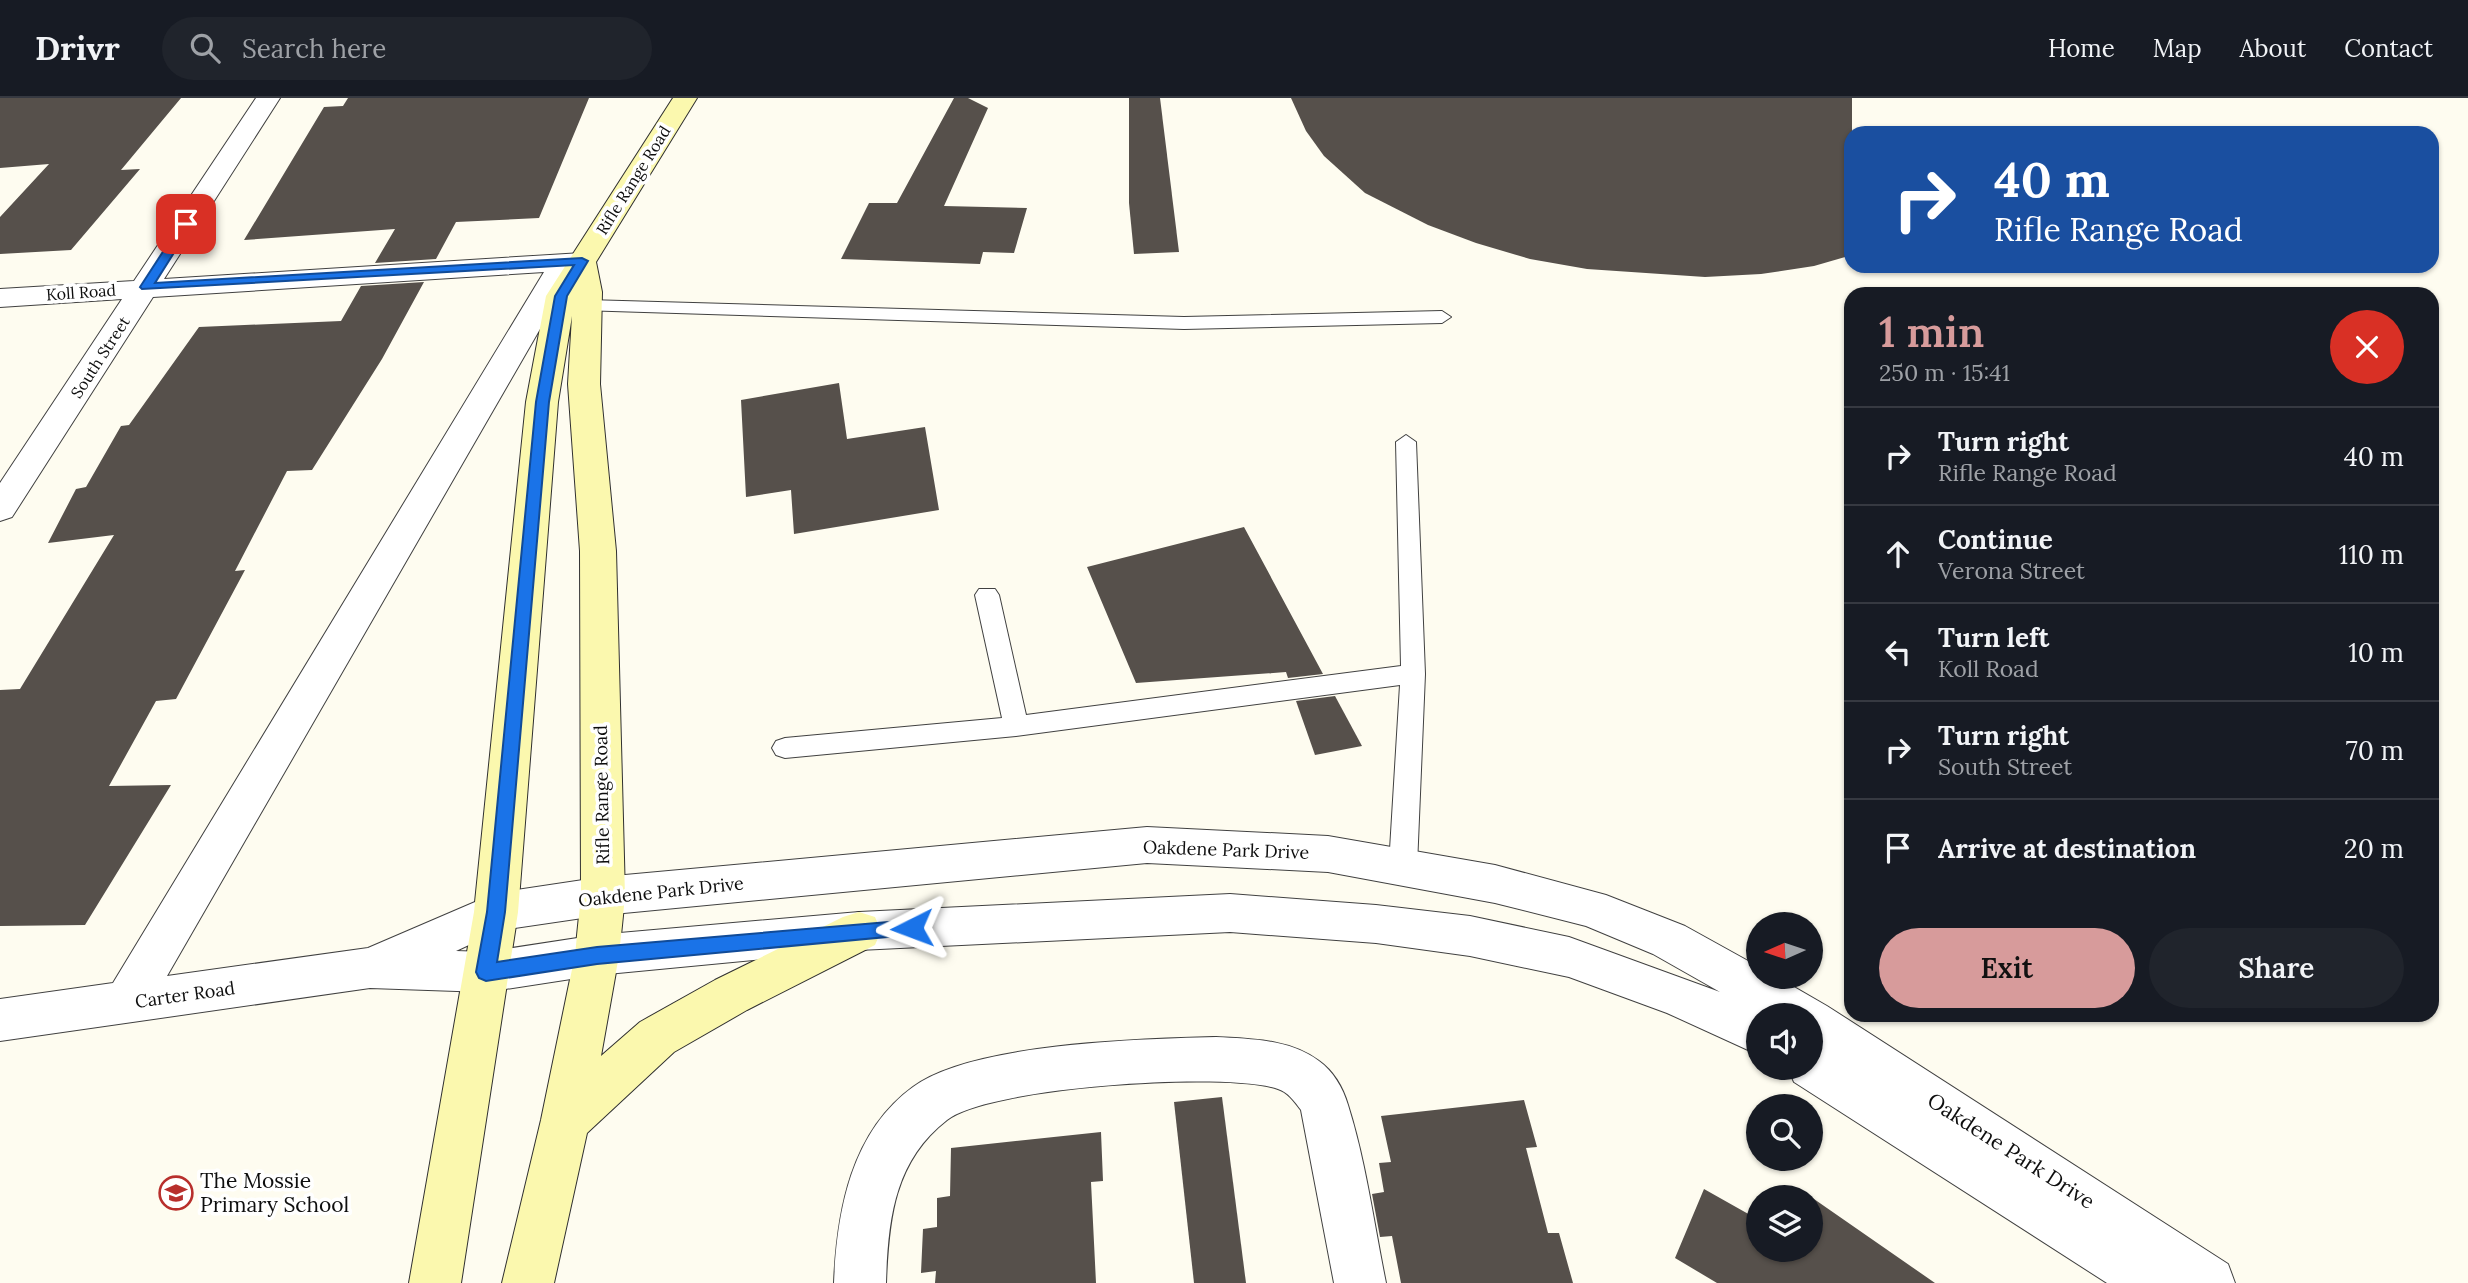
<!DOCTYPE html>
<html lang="en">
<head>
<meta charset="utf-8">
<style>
	:root { --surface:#171b24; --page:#20242c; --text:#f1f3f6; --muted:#9ea1a6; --line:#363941; --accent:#d79b9b }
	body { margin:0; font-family:Lora,serif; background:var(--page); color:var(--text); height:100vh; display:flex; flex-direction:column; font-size:26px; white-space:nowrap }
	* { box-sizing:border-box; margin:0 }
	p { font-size:23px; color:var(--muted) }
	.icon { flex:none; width:38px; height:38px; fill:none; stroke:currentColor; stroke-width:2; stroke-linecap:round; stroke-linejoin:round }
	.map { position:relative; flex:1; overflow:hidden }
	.panel { position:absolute; left:1844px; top:189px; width:595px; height:735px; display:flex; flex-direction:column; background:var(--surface); border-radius:21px; box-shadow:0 2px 5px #0004 }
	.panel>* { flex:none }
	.banner { position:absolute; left:1844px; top:28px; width:595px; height:147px; border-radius:21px; box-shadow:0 2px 5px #0004; background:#1a4fa0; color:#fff; overflow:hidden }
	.needle { width:46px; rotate:267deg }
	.buttons { position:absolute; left:1746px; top:814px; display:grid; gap:14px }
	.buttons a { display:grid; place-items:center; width:77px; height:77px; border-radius:50%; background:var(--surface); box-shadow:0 2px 5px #0004; font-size:35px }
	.pin { position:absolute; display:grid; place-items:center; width:60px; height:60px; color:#fff; margin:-30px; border-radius:14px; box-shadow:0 4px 10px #0006 }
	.me { position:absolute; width:77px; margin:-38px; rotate:267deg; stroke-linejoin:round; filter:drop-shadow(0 0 5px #0008) }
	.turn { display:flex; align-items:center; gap:24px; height:147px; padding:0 35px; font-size:32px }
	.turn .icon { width:91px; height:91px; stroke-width:2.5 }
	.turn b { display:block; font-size:49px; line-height:60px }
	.round { display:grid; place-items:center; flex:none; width:74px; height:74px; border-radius:37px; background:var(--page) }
	.summary { display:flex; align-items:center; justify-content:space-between; height:119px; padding:0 35px }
	h1 { font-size:42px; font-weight:600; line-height:52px; color:var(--accent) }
	.cta { display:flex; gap:14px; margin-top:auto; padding:14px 35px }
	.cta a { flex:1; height:80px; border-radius:42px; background:var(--accent); color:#111; font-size:28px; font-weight:600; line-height:80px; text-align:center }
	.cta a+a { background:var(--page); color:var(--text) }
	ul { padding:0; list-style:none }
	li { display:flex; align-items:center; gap:21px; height:98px; padding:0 35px; border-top:2px solid var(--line) }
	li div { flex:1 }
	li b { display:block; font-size:26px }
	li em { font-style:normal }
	header { display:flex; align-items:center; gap:42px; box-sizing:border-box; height:98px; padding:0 35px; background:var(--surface); border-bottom:2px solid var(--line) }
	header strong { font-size:33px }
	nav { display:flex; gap:38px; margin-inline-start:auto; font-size:24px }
	.search { width:490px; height:63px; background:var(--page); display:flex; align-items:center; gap:18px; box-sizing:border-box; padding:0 24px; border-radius:38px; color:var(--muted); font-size:26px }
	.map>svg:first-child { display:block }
	.building { fill:#56504b }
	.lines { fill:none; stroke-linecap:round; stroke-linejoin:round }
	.lane-casing { stroke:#414141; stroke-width:2 }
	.street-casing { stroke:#414141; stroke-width:2 }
	.secondary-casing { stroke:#303030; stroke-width:2 }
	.lane { fill:#fff; fill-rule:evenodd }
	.street { fill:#fff; fill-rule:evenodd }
	.secondary { fill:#fbf8ae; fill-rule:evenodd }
	.route { fill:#1a73e8; stroke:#114b97; stroke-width:2 }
	.labels { text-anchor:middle; stroke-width:7; stroke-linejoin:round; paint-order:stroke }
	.far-street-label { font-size:16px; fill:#0e0e0e; stroke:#fff }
	.street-label { font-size:18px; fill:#0e0e0e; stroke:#fff }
	.near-street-label { font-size:21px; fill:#0e0e0e; stroke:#fff }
	.near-poi-label { font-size:21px; fill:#0e0e0e; stroke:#fff; text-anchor:start }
</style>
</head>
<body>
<header>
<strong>Drivr</strong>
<div class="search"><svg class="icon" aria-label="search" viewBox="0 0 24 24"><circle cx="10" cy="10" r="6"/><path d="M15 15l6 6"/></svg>Search here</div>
<nav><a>Home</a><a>Map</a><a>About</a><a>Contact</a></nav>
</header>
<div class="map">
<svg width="2468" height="1185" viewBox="0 0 2468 1185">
	<rect width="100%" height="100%" fill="#fefcf0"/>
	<g class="building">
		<path d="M0 0H181L121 72 140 71 71 152 0 156V119L49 66 0 70Z"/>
		<path d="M348 0H589L539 120 456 124 436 161 375 165 395 131 244 142 324 9 343 8Z"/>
		<path d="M954 0H968L988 10 944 108 1027 110 1014 155 983 154 980 166 841 161 869 105H897Z"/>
		<path d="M1129 0H1160L1179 154 1134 156 1129 105Z"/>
		<path d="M1291 0H1852V157L1814 168 1761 176 1705 179 1587 171 1530 161 1476 145 1428 127 1365 95 1324 58 1306 33Z"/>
		<path d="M424 184 382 261 312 372 287 373 235 473 245 472 176 601 156 603 109 688 171 687 85 827 0 828V592L20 591 114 437 48 445 76 391 86 389 121 328 129 327 199 229 341 223 361 188Z"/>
		<path d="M839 285 847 341 925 329 939 412 794 436 791 392 746 399 741 302Z"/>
		<path d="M1244 429 1323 576 1288 580 1286 574 1136 585 1087 469Z"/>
		<path d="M1335 598 1362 648 1315 657 1296 603Z"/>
		<path d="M1222 999 1246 1185H1194L1174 1004Z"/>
		<path d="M1524 1002 1537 1049 1526 1050 1548 1135H1559L1573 1185H1401L1392 1138 1380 1139 1372 1096 1384 1094 1379 1065 1391 1064 1381 1018Z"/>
		<path d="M1101 1034 1103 1083 1091 1084 1096 1185H935L936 1173 921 1175 923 1131 937 1129V1100L950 1098 951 1050Z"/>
		<path d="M1704 1091 1759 1122V1152H1811V1099H1797L1801 1092 1935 1185H1717L1675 1160Z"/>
	</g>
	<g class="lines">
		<defs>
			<g id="lane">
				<path d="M587 202 1184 219 1442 213 1451 219 1442 225 1184 231 580 212 578 208Z"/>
				<path d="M1406 337 1416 344 1425 576 1417 768 1413 776 1403 780 1393 776 1389 768 1400 587 1016 638 785 660 776 657 772 650 776 643 785 640 1002 620 975 497 979 491H995L999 497 1026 617 1401 568 1396 344Z"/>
			</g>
			<g id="street">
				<path d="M256 0H280L164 181 582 155 592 157 596 163 592 169 574 172 167 878 368 850 496 795 603 779 1147 729 1328 738 1495 767 1606 797 1685 828 1759 869V878H1775L1827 908 2228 1166 2235 1185H2107L1794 984 1788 970H1811V917H1759V957L1667 915 1569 879 1470 858 1376 845 1230 834 859 852 597 877 486 894 370 890 0 943V901L113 885 544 174 153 199 12 419 0 423V385L122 201 0 209V191L134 183ZM1147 765 1328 774 1495 805 1586 828 1653 856 1720 894 1569 839 1470 818 1376 807 1230 796 859 814 597 837 486 854 456 853 501 832 603 817Z"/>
				<path d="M1216 939C1251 941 1290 941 1319 963 1333 973 1343 990 1348 1007 1366 1064 1374 1126 1386 1185H1334L1301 1012C1295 1004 1288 994 1278 991 1227 973 988 989 947 1022 894 1063 888 1122 886 1185H834C837 1113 851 1034 913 989 972 945 1142 941 1216 939Z"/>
			</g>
			<path id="secondary" d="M673 0H697L596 164 602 194 600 286 616 453 625 798 619 857 601 958 640 924 715 882 843 819 859 814 875 819 881 833 875 847 747 912 674 954 587 1035 554 1185H502L541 1022 575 857 581 798 580 453 568 286 572 218 558 304 518 814 461 1185H409L474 814 526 304 546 198Z"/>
		</defs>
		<use href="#lane" class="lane-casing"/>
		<use href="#street" class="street-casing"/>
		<use href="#secondary" class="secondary-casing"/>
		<use href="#lane" class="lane"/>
		<use href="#street" class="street"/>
		<use href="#secondary" class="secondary"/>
	</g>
	<path class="route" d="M186 123 192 126 155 185 582 160 588 163 567 198 549 304 505 814 497 864 597 849 912 822 919 824 922 830 919 836 597 866 486 883 479 880 476 874 487 814 536 304 555 198 574 167 142 191 140 189 181 126Z"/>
	<defs>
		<symbol id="school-ring" viewBox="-11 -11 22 22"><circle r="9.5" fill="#fff" stroke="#b82f2c" stroke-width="1.5"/><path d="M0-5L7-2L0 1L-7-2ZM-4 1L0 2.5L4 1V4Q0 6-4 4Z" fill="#b82f2c"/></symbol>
	</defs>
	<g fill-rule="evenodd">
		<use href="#school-ring" x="157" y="1076" width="38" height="38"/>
	</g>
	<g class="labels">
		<g class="far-street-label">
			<text transform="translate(633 82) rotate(-58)" y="6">Rifle Range Road</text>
			<text transform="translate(81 194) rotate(-4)" y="6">Koll Road</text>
			<text transform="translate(100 259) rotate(-57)" y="6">South Street</text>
		</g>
		<g class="street-label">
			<text transform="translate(602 697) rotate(-91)" y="6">Rifle Range Road</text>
			<text transform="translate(1226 752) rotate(2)" y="6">Oakdene Park Drive</text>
			<text transform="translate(661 794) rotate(-6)" y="6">Oakdene Park Drive</text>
			<text transform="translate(185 897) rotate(-8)" y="6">Carter Road</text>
		</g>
		<g class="near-street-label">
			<text transform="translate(2011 1053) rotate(33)" y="7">Oakdene Park Drive</text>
		</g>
		<g class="near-poi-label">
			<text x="200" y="1090">The Mossie<tspan x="200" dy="24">Primary School</tspan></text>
		</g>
	</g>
</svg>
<div class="buttons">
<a><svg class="needle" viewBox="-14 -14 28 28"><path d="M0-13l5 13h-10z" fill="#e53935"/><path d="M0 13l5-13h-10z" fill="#9ea1a6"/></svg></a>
<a><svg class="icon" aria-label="sound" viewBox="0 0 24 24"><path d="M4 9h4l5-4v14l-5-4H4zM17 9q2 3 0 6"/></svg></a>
<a><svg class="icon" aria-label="search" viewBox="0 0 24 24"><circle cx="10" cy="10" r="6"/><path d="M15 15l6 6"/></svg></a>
<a><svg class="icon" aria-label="layers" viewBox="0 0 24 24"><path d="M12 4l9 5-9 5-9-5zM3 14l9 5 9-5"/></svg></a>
</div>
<div class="pin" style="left:186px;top:126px;background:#d93025"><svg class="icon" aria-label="arrive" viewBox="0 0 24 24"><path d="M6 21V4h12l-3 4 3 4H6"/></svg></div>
<svg class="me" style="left:912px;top:830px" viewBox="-20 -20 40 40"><path d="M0-17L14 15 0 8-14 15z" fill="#1a73e8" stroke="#fff" stroke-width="4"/></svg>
<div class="banner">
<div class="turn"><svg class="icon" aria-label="right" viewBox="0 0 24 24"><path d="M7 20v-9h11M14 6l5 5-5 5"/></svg><div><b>40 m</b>Rifle Range Road</div></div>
</div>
<section class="panel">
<div class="summary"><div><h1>1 min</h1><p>250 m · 15:41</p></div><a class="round" style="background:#d93025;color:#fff"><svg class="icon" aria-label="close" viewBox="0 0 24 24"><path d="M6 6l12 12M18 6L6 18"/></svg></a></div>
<ul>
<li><svg class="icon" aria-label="right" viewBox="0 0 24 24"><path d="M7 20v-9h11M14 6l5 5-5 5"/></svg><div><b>Turn right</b><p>Rifle Range Road</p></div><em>40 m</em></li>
<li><svg class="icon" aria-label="ahead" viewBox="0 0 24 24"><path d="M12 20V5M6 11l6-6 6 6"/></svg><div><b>Continue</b><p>Verona Street</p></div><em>110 m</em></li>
<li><svg class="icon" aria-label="left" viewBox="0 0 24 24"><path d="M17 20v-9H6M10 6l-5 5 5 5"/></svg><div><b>Turn left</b><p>Koll Road</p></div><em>10 m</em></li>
<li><svg class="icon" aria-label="right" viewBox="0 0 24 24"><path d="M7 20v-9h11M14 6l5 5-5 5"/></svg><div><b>Turn right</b><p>South Street</p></div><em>70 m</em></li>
<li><svg class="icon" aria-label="arrive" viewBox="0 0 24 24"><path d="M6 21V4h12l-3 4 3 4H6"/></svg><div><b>Arrive at destination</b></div><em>20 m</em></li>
</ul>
<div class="cta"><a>Exit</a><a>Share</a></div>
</section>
</div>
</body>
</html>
